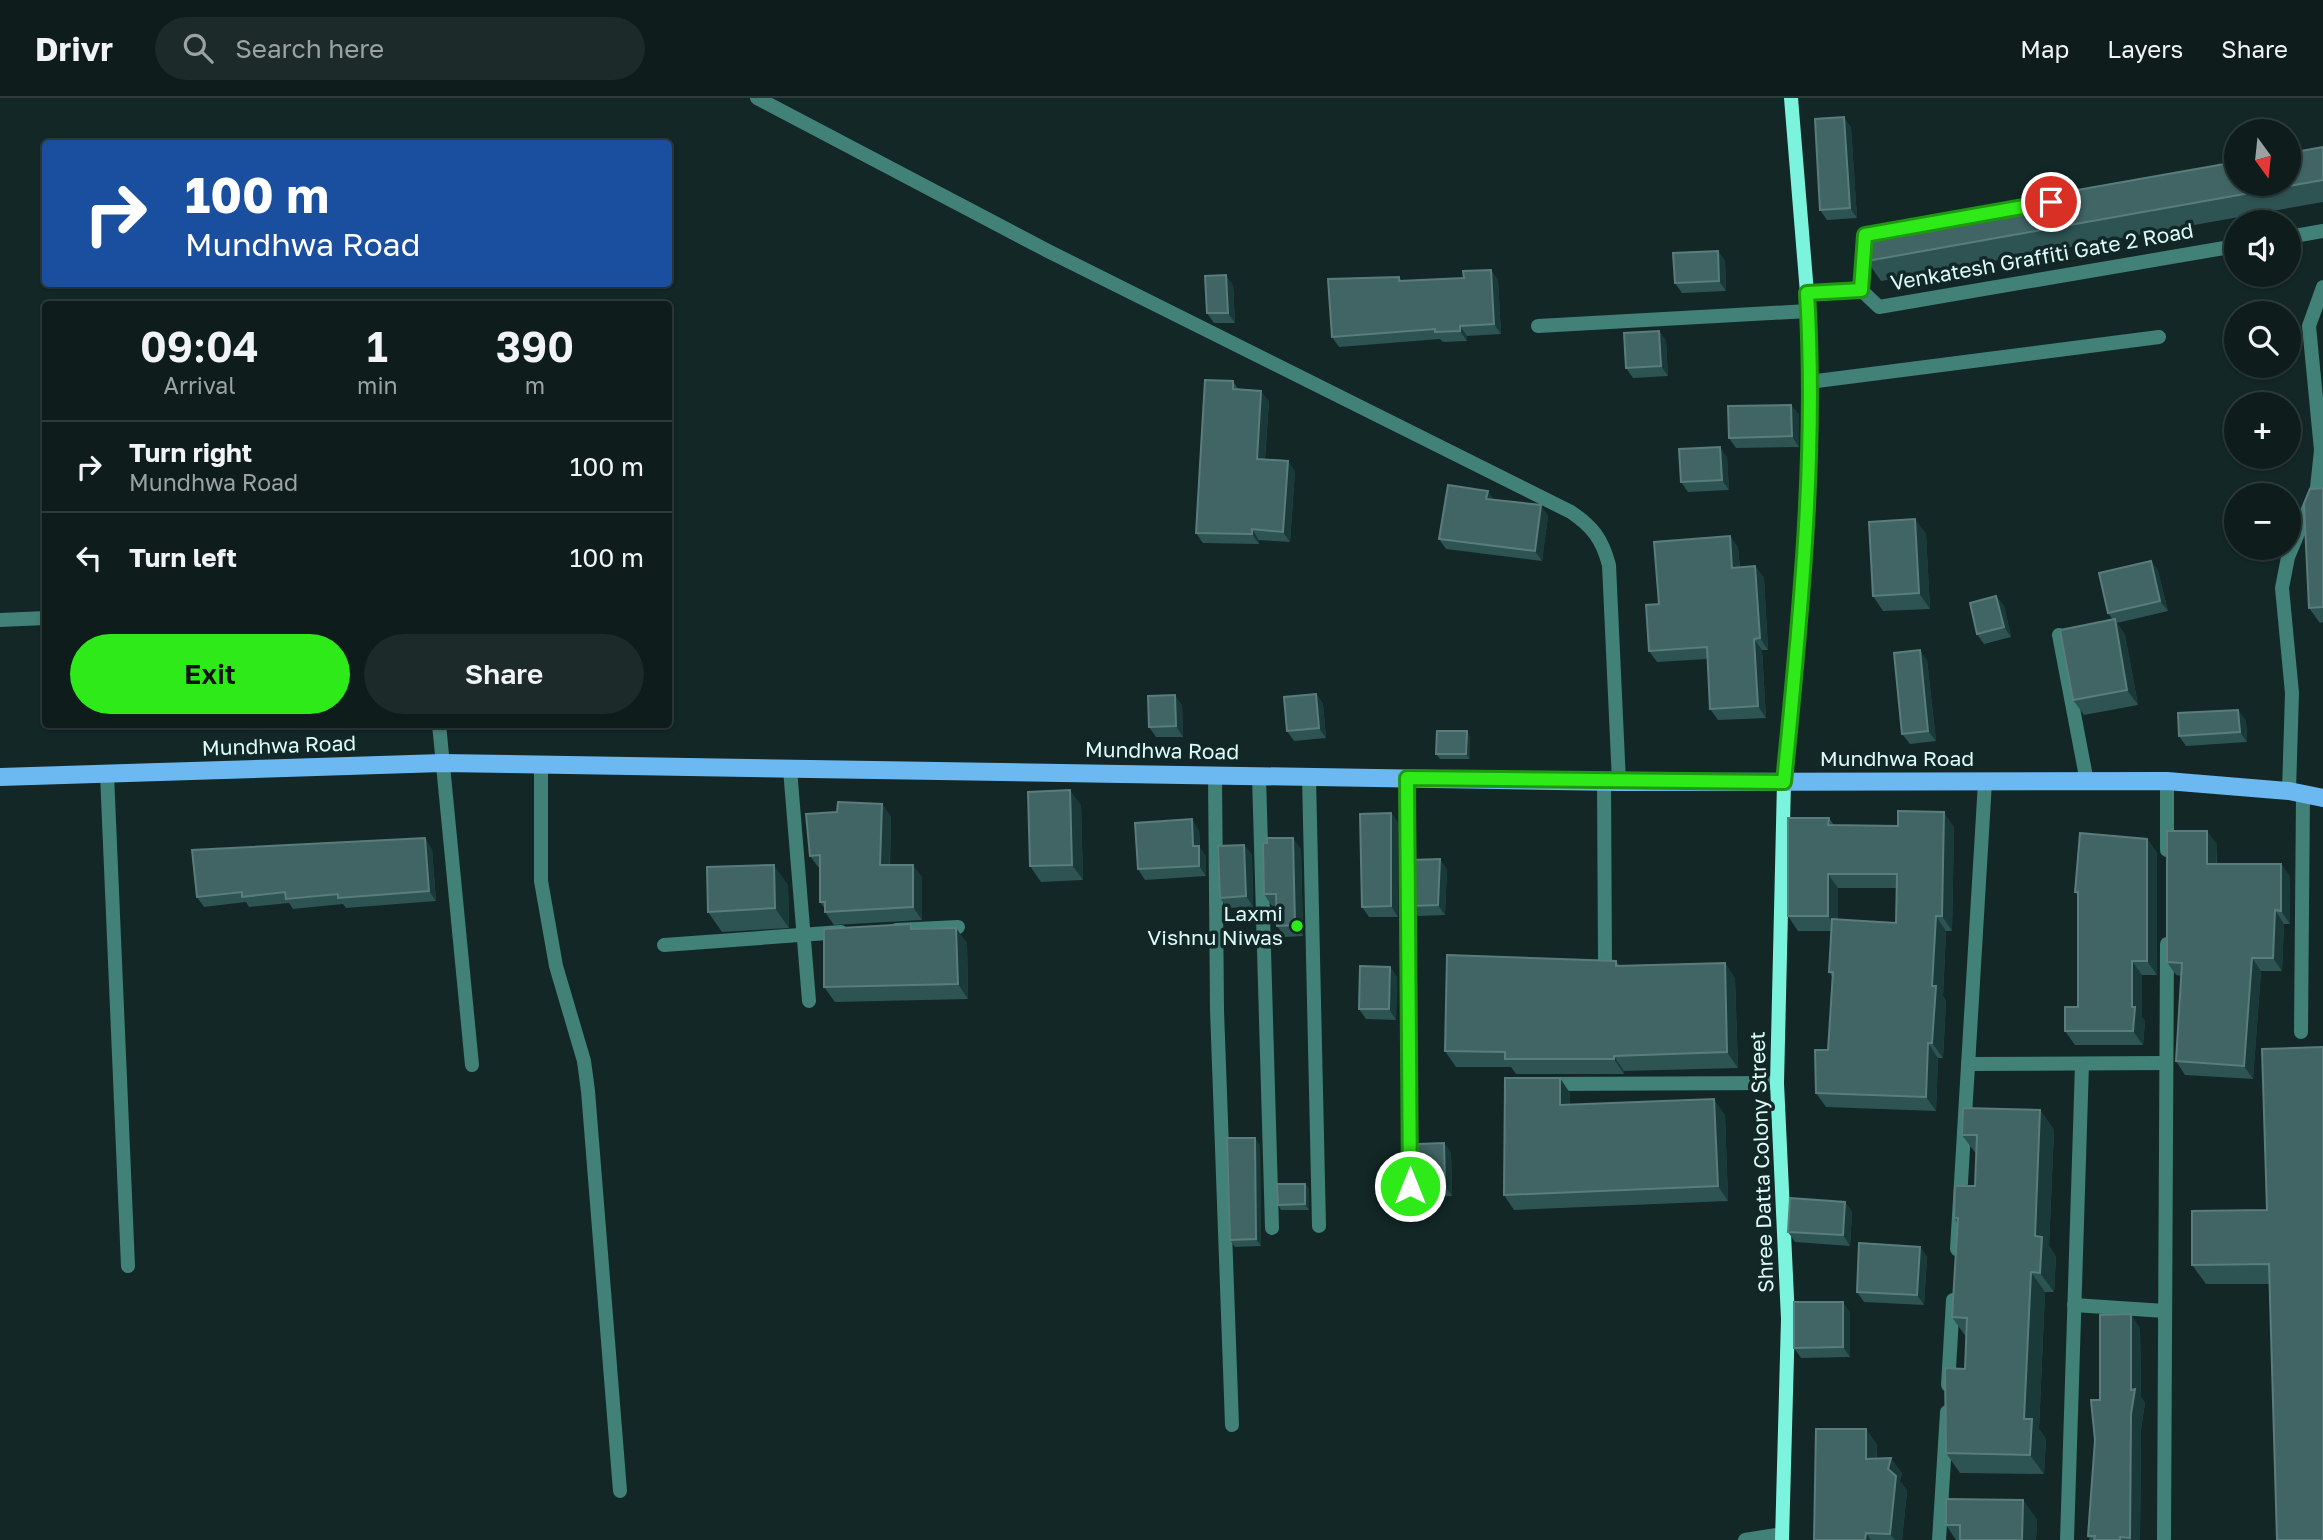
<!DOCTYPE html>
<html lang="en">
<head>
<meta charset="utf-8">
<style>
	:root { --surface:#0e1d1c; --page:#1c2a29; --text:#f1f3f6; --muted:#9ba2a3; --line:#2e3b3b; --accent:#2eea18 }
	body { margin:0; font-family:"Golos Text",sans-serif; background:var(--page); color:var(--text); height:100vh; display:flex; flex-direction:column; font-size:26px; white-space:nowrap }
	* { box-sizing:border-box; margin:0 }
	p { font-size:23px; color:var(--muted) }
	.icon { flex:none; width:38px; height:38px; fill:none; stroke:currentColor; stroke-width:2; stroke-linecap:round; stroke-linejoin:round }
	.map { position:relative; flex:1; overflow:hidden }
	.side { position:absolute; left:42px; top:203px; width:630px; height:427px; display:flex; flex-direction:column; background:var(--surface); border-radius:7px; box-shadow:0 2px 5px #0004,0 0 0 2px var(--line) }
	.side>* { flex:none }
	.top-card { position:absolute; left:42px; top:42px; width:630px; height:147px; border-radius:7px; box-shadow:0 2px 5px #0004,0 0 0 2px var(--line); background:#1a4fa0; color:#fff; overflow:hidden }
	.needle { width:46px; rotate:165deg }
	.tools { position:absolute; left:2224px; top:21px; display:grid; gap:14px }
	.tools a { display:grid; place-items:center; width:77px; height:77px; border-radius:50%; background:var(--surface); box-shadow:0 2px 5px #0004,0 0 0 2px var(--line); font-size:35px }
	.pin { position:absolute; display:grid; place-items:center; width:60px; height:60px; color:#fff; margin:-30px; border:4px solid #fff; border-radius:50%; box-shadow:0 2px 7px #0007 }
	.me { position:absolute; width:77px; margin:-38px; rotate:0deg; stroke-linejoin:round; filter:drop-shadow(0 0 5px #0008) }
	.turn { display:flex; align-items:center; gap:24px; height:147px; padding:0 28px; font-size:32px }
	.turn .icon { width:91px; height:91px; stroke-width:2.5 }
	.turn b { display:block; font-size:49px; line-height:60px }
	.eta { display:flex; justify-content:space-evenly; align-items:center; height:119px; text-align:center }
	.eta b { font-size:42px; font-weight:600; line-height:49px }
	.cta { display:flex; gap:14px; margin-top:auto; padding:14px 28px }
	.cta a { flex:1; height:80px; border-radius:42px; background:var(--accent); color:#111; font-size:28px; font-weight:600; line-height:80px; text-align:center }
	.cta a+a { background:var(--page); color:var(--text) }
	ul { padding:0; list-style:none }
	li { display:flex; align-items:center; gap:21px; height:91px; padding:0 28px; border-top:2px solid var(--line) }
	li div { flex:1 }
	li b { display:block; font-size:26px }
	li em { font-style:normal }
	header { display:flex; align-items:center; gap:42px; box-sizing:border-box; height:98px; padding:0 35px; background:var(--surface); border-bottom:2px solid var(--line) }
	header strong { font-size:33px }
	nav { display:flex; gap:38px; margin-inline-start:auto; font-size:24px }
	.search { width:490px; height:63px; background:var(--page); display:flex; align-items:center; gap:18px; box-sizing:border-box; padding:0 24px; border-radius:38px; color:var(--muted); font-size:26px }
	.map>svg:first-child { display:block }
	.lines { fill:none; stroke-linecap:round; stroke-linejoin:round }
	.street { stroke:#418177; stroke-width:14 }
	.secondary { stroke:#7bf3dd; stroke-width:14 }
	.primary { stroke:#6cb9f2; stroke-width:18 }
	.wall { fill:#2d5353; fill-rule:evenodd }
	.shaded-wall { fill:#1a3a39 }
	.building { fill:#406564; stroke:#587d7c; stroke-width:2 }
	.route-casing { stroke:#1e9810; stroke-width:18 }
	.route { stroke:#2eea18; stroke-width:12 }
	.poi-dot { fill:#2eea18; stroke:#122726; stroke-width:2.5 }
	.labels { text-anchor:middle; stroke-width:7; stroke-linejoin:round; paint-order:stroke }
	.street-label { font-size:21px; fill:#dbfcf9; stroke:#122726 }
	.poi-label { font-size:21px; fill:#dbfcf9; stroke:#122726; text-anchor:end }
</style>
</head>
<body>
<header>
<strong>Drivr</strong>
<div class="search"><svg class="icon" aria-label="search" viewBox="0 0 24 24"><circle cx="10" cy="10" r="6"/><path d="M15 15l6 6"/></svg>Search here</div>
<nav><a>Map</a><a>Layers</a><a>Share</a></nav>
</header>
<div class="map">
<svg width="2323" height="1442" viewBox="0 0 2323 1442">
	<rect width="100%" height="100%" fill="#122726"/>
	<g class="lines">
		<g class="street">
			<path d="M757 0 1046 152 1571 414C1593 429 1602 441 1609 467L1619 684"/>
			<path d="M2289 139 2323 133"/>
			<path d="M1861 192 1865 137 1884 134"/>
			<path d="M1807 195 1861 192 1879 209 2236 148"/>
			<path d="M1538 228 1808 213"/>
			<path d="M1809 284 2159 239"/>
			<path d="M0 522 46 520"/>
			<path d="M2059 537 2087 684"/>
			<path d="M439 626 472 967"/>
			<path d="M541 667V783L556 868 584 963 588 993 620 1393"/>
			<path d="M790 671 809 903"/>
			<path d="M107 676 128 1168"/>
			<path d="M1215 677 1217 912 1232 1327"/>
			<path d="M1259 678 1272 1130"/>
			<path d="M1309 678 1319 1128"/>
			<path d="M1407 680 1410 1088"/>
			<path d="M1604 683 1605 866"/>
			<path d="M2289 693 2292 595 2282 490 2288 459 2317 390 2321 352 2309 228 2323 189"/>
			<path d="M2167 752V683"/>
			<path d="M896 832 958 829"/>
			<path d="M664 847 841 834"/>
			<path d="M2301 934 2303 696"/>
			<path d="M1968 966 2166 965"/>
			<path d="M1544 986 1777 985"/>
			<path d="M1957 1151 1985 684"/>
			<path d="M2074 1207 2165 1213"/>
			<path d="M1948 1287 1953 1202"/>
			<path d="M1745 1442 1782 1436"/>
			<path d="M1939 1442 1947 1314"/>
			<path d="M2067 1442 2082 966"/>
			<path d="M2164 1442 2167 846"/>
		</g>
		<path class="secondary" d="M1782 1442 1788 1221 1777 985 1784 684 1799 527 1810 332 1807 195 1791 0"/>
		<path class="primary" d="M0 679 442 665 1619 684 2167 683 2289 693 2323 700"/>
	</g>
	<g class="wall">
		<path d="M1851 29 1857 120 1827 122 1820 112Z"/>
		<path d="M2323 49V104L1881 183 1867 163Z"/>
		<path d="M1718 153 1725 163 1726 193 1682 195 1675 185Z"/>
		<path d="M1491 172 1498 182 1501 236 1467 238V243L1443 244 1440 241 1339 249 1332 239 1399 179 1402 183 1464 180Z"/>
		<path d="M1233 187 1235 225H1214L1207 215Z"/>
		<path d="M1659 233 1666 243 1668 278 1633 280 1626 270Z"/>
		<path d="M1233 283 1238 291 1269 303 1265 361 1295 373 1290 444 1259 442V446L1203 445 1196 435Z"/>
		<path d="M1791 307 1799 317V349L1736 350 1729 340Z"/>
		<path d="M1727 359 1729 392 1688 394 1681 384Z"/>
		<path d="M2323 390V524L2320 525 2309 510Z"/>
		<path d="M1493 402 1548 418 1542 463 1446 451 1439 441Z"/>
		<path d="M1926 436 1930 511 1883 513 1873 498Z"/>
		<path d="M1730 438 1738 450 1740 469 1755 468 1764 480 1768 552H1762L1766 620 1718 622 1710 611 1707 561 1657 564 1649 553 1659 506Z"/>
		<path d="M2151 463 2158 473 2168 513 2117 525 2125 537 2138 607 2084 617 2073 602 2113 522 2108 515Z"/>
		<path d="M1996 498 2004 508 2011 539 1984 546 1977 536Z"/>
		<path d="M1927 562 1936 643 1910 646 1902 636Z"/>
		<path d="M1316 596 1323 606 1326 640 1294 643 1287 633Z"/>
		<path d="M1182 607 1183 639H1156L1149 629Z"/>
		<path d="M2246 622 2247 644 2186 648 2179 638Z"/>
		<path d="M1470 639V661H1440L1436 656Z"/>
		<path d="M882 706 891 719 890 767 922 779V822L834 827 825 814V811L820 804V770H819L810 758 837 714Z"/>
		<path d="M1081 707 1083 782 1041 784 1030 768Z"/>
		<path d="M1391 715 1398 725V819H1369L1362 809Z"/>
		<path d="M1829 720 1834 727 1954 729 1952 833H1946L1943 898 1946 903 1943 960H1938L1936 1013 1826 1009 1816 995 1828 952 1833 880 1829 874 1831 833H1798L1788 818ZM1838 790H1897L1896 825 1838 822Z"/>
		<path d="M1199 732 1200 750 1206 758V778L1145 782 1138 771Z"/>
		<path d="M2147 741 2157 755V877H2142V919L2145 923 2143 947H2075L2065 933 2078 909V798L2075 794Z"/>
		<path d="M2217 746V766H2281L2290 779V826H2284L2282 873H2261L2253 981 2185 977 2176 963 2181 878 2176 877 2167 864Z"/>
		<path d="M1244 747 1252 757 1253 809 1227 810 1220 800Z"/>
		<path d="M432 751 436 803 346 810 343 806 293 811 289 805 249 809 246 804 204 809 197 799Z"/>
		<path d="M1301 751 1303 838 1285 839 1277 828 1276 808H1272L1264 796Z"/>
		<path d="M1447 771 1445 817 1418 818 1410 808Z"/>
		<path d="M788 787 789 830 722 834 708 814Z"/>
		<path d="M915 831 967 845 968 901 835 904 824 889Z"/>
		<path d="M1616 863 1620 868 1725 865 1735 881 1738 970 1624 973V976H1516L1511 969H1456L1445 953Z"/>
		<path d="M1390 869 1397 879 1396 922 1366 921 1359 911Z"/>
		<path d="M1570 995V1007L1725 1017 1728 1103 1514 1112 1504 1097Z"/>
		<path d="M2040 1012 2054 1032 2049 1148 2056 1159 2054 1194H2045L2039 1331 2046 1341 2044 1376 1960 1375 1946 1355 1965 1271 1966 1239 1952 1219 1958 1126 1954 1120 1975 1088 1977 1057 1962 1037Z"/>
		<path d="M1444 1045 1451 1055 1452 1098 1427 1099 1420 1089Z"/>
		<path d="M1260 1047 1261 1148 1235 1149 1230 1142Z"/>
		<path d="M1305 1086 1309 1091V1112H1281L1278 1107Z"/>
		<path d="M1845 1104 1852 1114 1850 1148 1795 1144 1788 1134Z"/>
		<path d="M2267 1112 2270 1186H2206L2192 1167Z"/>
		<path d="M1920 1149 1927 1159 1924 1207 1864 1204 1857 1194Z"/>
		<path d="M1850 1214V1259L1801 1260 1794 1250Z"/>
		<path d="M2140 1230 2141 1299 2145 1305 2141 1331 2140 1442H2090L2088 1438 2100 1302Z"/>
		<path d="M1866 1331 1877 1347V1360L1902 1375 1900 1383 1907 1393 1902 1442H1814Z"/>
		<path d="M2023 1402 2037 1422 2036 1442H1956L1946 1427Z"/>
	</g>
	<g class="shaded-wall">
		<path d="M1844 19 1851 29 1857 120 1850 110Z"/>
		<path d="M1718 153 1725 163 1726 193 1719 183Z"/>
		<path d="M1491 172 1498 182 1501 236 1494 226Z"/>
		<path d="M1226 177 1233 187 1235 225 1228 215Z"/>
		<path d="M1460 228 1467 238V243L1460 233Z"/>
		<path d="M1659 233 1666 243 1668 278 1661 268Z"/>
		<path d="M1261 293 1269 303 1264 371 1257 361Z"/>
		<path d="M1791 307 1799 317V349L1792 338Z"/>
		<path d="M1720 349 1727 359 1729 392 1722 382Z"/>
		<path d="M1288 363 1295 373 1290 444 1283 434Z"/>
		<path d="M1488 393 1495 403 1486 401Z"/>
		<path d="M1541 407 1548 418 1542 463 1535 453Z"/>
		<path d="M1915 421 1926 436 1930 511 1919 495Z"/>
		<path d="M1252 431 1259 442V446L1252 436Z"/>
		<path d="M1730 438 1738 450 1741 482 1732 470Z"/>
		<path d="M2151 463 2158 473 2168 513 2160 503Z"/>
		<path d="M1755 468 1764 480 1768 552 1760 540Z"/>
		<path d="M1996 498 2004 508 2011 539 2004 529Z"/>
		<path d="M2115 521 2125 537 2138 607 2127 592Z"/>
		<path d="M1754 541 1762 552 1766 620 1758 608Z"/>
		<path d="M1920 552 1927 562 1936 643 1928 633Z"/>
		<path d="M1316 596 1323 606 1326 640 1319 630Z"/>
		<path d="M1175 597 1182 607 1183 639 1176 628Z"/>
		<path d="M2238 612 2246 622 2247 644 2240 634Z"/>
		<path d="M1467 633 1470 639V661L1466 656Z"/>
		<path d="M1070 692 1081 707 1083 782 1072 767Z"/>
		<path d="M882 706 891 719 889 779 880 767Z"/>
		<path d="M1944 714 1954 729 1952 833 1942 818Z"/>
		<path d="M1391 715 1398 725V819L1391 808Z"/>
		<path d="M1192 721 1199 732 1200 750 1206 758V778L1199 768 1193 748Z"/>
		<path d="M2207 733 2217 746 2216 779 2207 766Z"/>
		<path d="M425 740 432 751 436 803 429 793Z"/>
		<path d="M1293 740 1301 751 1303 838 1295 827Z"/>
		<path d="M2147 741 2157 755V877L2147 863Z"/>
		<path d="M1244 747 1252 757 1253 809 1246 798Z"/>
		<path d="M1440 761 1447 771 1445 817 1438 807Z"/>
		<path d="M2281 766 2290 779V826L2281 813Z"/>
		<path d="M774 767 788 787 789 830 775 810Z"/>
		<path d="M913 767 922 779V822L913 809Z"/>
		<path d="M1828 776 1838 790V833L1828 818Z"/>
		<path d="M2275 812 2284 826 2282 873 2273 860Z"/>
		<path d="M1936 818 1946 833 1943 898 1946 903 1943 960 1932 945V888Z"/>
		<path d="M956 830 967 845 968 901 958 886Z"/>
		<path d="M2252 860 2261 873 2253 981 2244 968Z"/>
		<path d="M2132 863 2142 877V919L2145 923 2143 947 2133 933Z"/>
		<path d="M1725 865 1735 881 1738 970 1727 954Z"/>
		<path d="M1390 869 1397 879 1396 922 1389 911Z"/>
		<path d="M1928 945 1938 960 1936 1013 1926 999Z"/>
		<path d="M1614 958 1624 973V976L1614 961Z"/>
		<path d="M1560 980 1570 995V1022L1560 1007Z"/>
		<path d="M1714 1001 1725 1017 1728 1103 1718 1088Z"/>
		<path d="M2040 1012 2054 1032 2049 1148 2056 1159 2054 1194 2040 1175 2035 1138Z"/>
		<path d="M1255 1040 1260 1047 1261 1148 1256 1141Z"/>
		<path d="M1444 1045 1451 1055 1452 1098 1445 1088Z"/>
		<path d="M1305 1086 1309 1091V1112L1305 1106Z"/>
		<path d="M1845 1104 1852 1114 1850 1148 1843 1137Z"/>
		<path d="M1920 1149 1927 1159 1924 1207 1917 1197Z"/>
		<path d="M2031 1174 2045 1194 2039 1331 2046 1341 2044 1376 2030 1357 2024 1321Z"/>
		<path d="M1843 1204 1850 1214V1259L1843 1249Z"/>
		<path d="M2131 1216 2140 1230 2141 1299 2145 1305 2141 1331 2140 1442H2132L2130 1440Z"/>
		<path d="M1866 1331 1877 1347 1876 1376 1866 1361Z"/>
		<path d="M1891 1360 1902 1375 1900 1383 1907 1393 1902 1442H1895L1890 1436 1888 1371Z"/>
		<path d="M2023 1402 2037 1422 2036 1442H2022Z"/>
		<path d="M1866 1435 1871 1442H1865Z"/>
	</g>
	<g class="building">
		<path d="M1844 19 1850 110 1820 112 1815 21Z"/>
		<path d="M2323 49V82L1867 163 1868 129 2236 64V86H2289V55Z"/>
		<path d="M1718 153 1719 183 1675 185 1673 155Z"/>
		<path d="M1491 172 1494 226 1460 228V233L1435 234V231L1332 239 1328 181 1399 179V183L1464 180 1463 173Z"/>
		<path d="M1226 177 1228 215H1207L1205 178Z"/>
		<path d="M1659 233 1661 268 1626 270 1624 235Z"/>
		<path d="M1205 282 1233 283V291L1261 293 1257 361 1288 363 1283 434 1252 431V436L1196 435Z"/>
		<path d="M1791 307 1792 338 1729 340 1728 308Z"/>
		<path d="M1720 349 1722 382 1681 384 1679 351Z"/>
		<path d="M1448 387 1488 393 1486 401 1541 407 1535 453 1439 441Z"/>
		<path d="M2323 390V509L2309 510 2304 406 2310 391Z"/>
		<path d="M1915 421 1919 495 1873 498 1869 424Z"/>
		<path d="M1730 438 1732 470 1755 468 1760 540 1754 541 1758 608 1710 611 1707 549 1649 553 1646 507 1659 506 1654 444Z"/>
		<path d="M2151 463 2160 503 2108 515 2099 475Z"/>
		<path d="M1996 498 2004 529 1977 536 1970 505Z"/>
		<path d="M2115 521 2127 592 2073 602 2060 532Z"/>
		<path d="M1920 552 1928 633 1902 636 1894 555Z"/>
		<path d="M1316 596 1319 630 1287 633 1284 599Z"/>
		<path d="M1175 597 1176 628 1149 629 1148 598Z"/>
		<path d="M2238 612 2240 634 2179 638 2178 615Z"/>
		<path d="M1437 633H1467L1466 656H1436Z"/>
		<path d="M1070 692 1072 767 1030 768 1028 694Z"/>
		<path d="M838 704 882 706 880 767H913V809L825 814V804H820V757L810 758 806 716 837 714Z"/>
		<path d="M1898 713 1944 714 1942 818H1936L1932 888H1936L1932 945H1928L1926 999 1816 995 1815 952H1828L1833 874H1829L1832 821 1896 825 1897 776H1828V818H1788V720H1829L1828 727 1898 728Z"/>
		<path d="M1391 715V808L1362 809 1360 716Z"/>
		<path d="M1192 721 1193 748H1199V768L1138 771 1135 725Z"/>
		<path d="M2167 733H2207V766H2281V813L2275 812 2273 860H2252L2244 968 2176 963 2182 865 2167 864Z"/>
		<path d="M2080 735 2147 741V863H2132V909H2135L2133 933H2065V909H2078V794H2075Z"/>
		<path d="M425 740 429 793 338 800V796L286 801 285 794 242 799V794L197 799 192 752Z"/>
		<path d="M1267 740H1293L1295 827 1277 828 1276 796H1264L1263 745H1267Z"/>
		<path d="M1244 747 1246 798 1220 800 1218 748Z"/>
		<path d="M1440 761 1438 807 1410 808V762Z"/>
		<path d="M774 767 775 810 708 814 707 769Z"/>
		<path d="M911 826V831L956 830 958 886 824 889V831Z"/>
		<path d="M1447 857 1616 863V868L1725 865 1727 954 1614 958V961H1505V954L1445 953Z"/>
		<path d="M1360 868 1390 869 1389 911H1359Z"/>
		<path d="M2323 949V1442H2277L2269 1166 2192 1167V1113L2267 1112 2262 951Z"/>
		<path d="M1505 980H1560V1007L1714 1001 1718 1088 1504 1097Z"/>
		<path d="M1963 1010 2040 1012 2035 1138 2042 1139 2040 1175 2031 1174 2024 1321H2032L2030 1357 1946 1355 1945 1270 1965 1271 1967 1220 1952 1219 1958 1120H1954L1955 1088H1975L1977 1037H1962Z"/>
		<path d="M1227 1040H1255L1256 1141 1230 1142Z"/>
		<path d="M1444 1045 1445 1088 1420 1089 1418 1046Z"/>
		<path d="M1277 1086H1305V1106L1278 1107Z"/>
		<path d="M1790 1100 1845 1104 1843 1137 1788 1134Z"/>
		<path d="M1859 1145 1920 1149 1917 1197 1857 1194Z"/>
		<path d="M1794 1204H1843V1249L1794 1250Z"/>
		<path d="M2131 1216V1292L2135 1291 2131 1316 2130 1440 2120 1439V1442H2094L2095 1438H2088L2095 1342 2091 1302H2100V1217Z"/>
		<path d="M1816 1331H1866V1361L1891 1360 1888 1371 1896 1378 1890 1436 1866 1435 1865 1442H1814Z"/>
		<path d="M1946 1401 2023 1402 2022 1442H1960V1427H1946Z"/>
	</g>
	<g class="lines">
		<defs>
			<path id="route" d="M1410 1088 1407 680 1784 684C1800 522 1817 358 1807 195L1861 192 1865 137 2051 104"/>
		</defs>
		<use href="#route" class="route-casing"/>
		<use href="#route" class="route"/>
	</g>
	<circle class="poi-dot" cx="1297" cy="828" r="7"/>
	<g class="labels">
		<g class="street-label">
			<text transform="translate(2042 159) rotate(-10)" y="7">Venkatesh Graffiti Gate 2 Road</text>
			<text transform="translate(279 648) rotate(-2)" y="7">Mundhwa Road</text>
			<text transform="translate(1162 653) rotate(1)" y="7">Mundhwa Road</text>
			<text x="1897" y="668">Mundhwa Road</text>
			<text transform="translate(1762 1064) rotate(-92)" y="7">Shree Datta Colony Street</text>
		</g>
		<g class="poi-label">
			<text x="1283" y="823">Laxmi<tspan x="1283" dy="24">Vishnu Niwas</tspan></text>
		</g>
	</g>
</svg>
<div class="tools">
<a><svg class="needle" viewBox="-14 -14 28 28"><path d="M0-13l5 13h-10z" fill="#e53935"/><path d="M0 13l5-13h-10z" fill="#9ba2a3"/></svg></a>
<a><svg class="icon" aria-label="sound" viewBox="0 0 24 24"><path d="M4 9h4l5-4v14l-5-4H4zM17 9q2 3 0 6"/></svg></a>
<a><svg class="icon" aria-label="search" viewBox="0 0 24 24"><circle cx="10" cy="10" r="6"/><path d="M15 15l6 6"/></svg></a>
<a>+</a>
<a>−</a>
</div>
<div class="pin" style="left:2051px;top:104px;background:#d93025"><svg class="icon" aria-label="arrive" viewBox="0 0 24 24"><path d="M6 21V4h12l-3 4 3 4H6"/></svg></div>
<svg class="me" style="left:1410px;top:1088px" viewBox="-20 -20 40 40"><circle r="17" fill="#2eea18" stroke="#fff" stroke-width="3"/><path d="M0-11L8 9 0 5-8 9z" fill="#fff"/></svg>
<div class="top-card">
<div class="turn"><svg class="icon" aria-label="right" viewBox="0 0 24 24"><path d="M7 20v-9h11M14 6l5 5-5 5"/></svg><div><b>100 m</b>Mundhwa Road</div></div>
</div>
<section class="side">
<div class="eta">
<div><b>09:04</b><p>Arrival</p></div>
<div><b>1</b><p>min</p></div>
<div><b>390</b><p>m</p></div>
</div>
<ul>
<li><svg class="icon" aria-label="right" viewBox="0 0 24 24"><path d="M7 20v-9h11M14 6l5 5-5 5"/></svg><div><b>Turn right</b><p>Mundhwa Road</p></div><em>100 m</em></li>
<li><svg class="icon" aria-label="left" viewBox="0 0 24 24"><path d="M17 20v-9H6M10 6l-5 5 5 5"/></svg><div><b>Turn left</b></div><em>100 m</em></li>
</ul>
<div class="cta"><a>Exit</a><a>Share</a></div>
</section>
</div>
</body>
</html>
